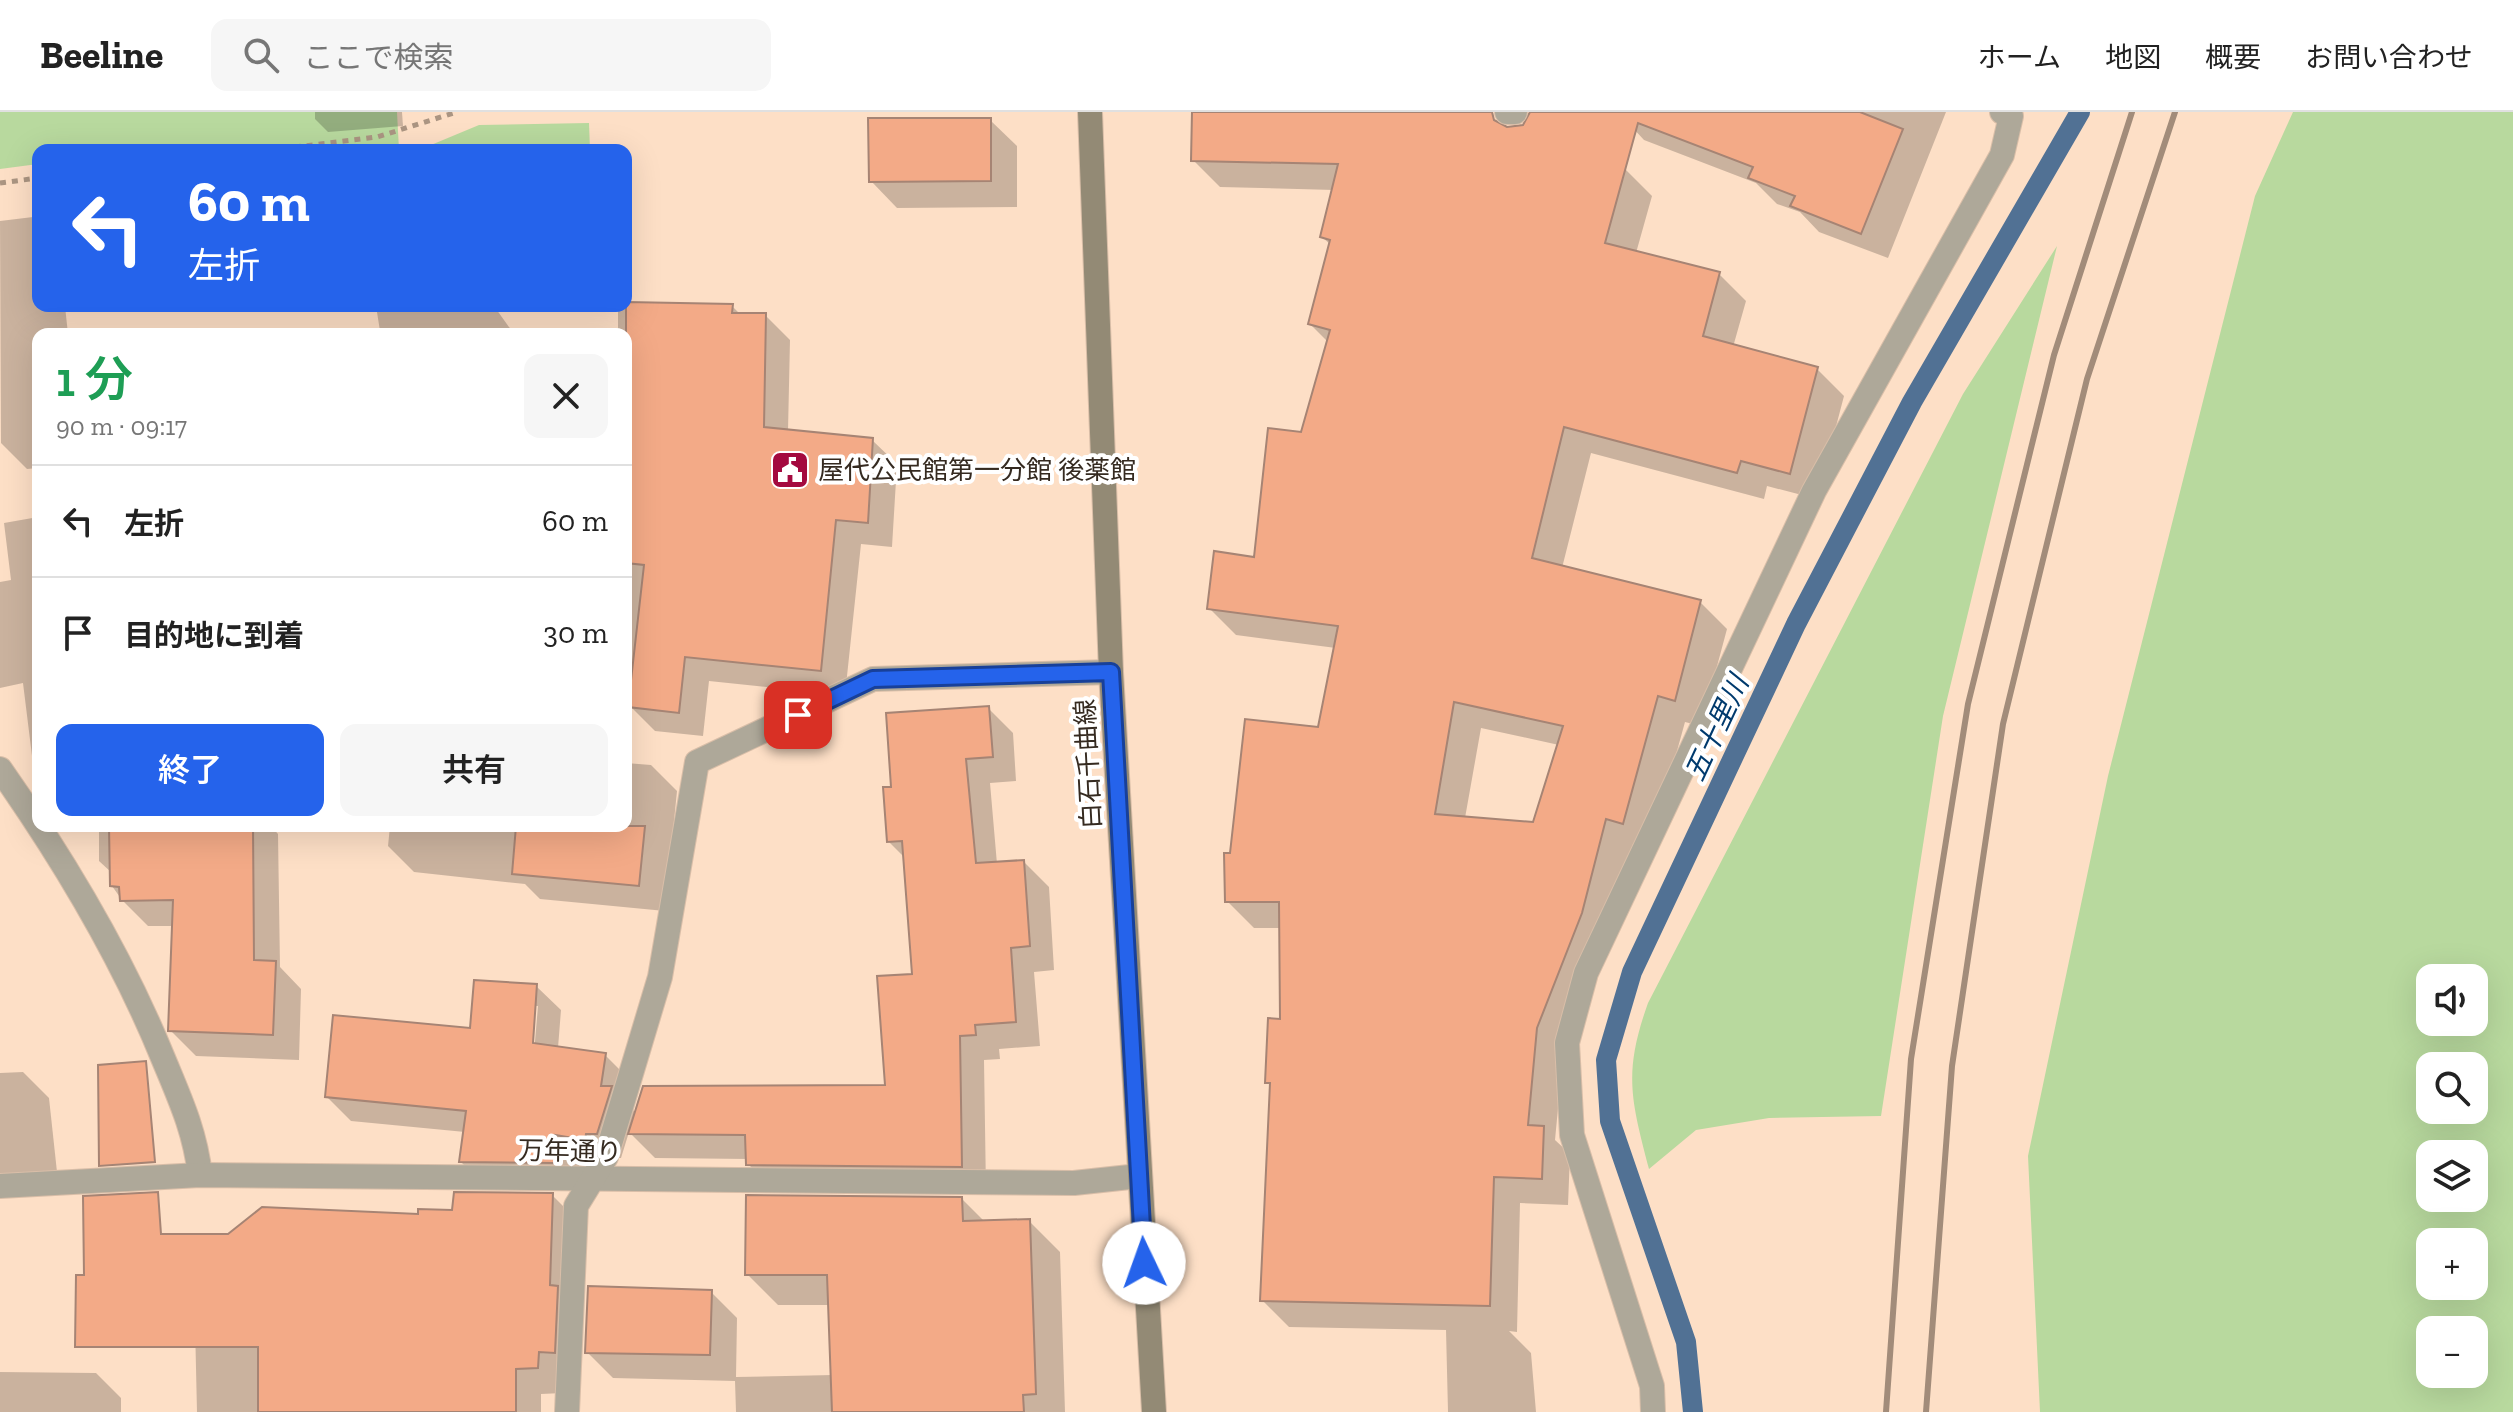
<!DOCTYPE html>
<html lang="ja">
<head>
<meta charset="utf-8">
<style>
	:root { --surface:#fff; --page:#f6f6f6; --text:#222; --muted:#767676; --line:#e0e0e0; --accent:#2563eb }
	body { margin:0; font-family:"Zilla Slab","Noto Sans JP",serif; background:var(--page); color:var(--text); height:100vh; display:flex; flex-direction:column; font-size:30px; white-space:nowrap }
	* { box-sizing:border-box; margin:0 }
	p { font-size:26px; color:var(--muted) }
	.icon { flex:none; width:44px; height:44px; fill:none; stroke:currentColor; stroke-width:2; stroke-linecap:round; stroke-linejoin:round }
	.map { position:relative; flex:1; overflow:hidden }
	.side { position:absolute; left:32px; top:216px; width:600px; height:504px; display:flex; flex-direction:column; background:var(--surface); border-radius:16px; box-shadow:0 8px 32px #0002 }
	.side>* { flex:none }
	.hud { position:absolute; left:32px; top:32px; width:600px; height:168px; border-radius:16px; box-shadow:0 8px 32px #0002; background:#2563eb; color:#fff; overflow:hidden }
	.fabs { position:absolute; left:2416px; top:852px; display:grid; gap:16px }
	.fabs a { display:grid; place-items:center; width:72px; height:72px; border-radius:16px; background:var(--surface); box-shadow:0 8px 32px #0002; font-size:40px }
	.pin { position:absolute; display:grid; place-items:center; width:68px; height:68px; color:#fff; margin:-34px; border-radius:16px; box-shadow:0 4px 12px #0006 }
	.me { position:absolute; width:88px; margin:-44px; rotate:357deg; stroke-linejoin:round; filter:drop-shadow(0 0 6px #0008) }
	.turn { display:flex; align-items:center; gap:28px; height:168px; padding:0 24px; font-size:36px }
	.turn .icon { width:104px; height:104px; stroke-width:2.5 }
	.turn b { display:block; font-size:56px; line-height:68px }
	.round { display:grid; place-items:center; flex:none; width:84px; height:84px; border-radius:16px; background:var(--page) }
	.overview { display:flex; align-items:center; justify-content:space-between; height:136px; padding:0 24px }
	h1 { font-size:48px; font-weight:600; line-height:60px; color:#1e9e55 }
	.primary-button { display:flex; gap:16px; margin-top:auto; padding:16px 24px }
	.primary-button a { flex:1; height:92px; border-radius:16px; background:var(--accent); color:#fff; font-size:32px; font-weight:600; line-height:92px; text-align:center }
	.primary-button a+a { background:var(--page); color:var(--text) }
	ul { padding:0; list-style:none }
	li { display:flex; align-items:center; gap:24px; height:112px; padding:0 24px; border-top:2px solid var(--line) }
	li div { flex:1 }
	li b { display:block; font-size:30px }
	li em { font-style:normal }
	header { display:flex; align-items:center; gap:48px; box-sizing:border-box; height:112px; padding:0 40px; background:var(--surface); border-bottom:2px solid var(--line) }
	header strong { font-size:38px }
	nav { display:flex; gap:44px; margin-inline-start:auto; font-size:28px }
	.search { width:560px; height:72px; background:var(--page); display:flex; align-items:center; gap:20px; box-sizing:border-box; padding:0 28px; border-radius:16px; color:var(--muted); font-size:30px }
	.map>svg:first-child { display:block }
	.green { fill:#b8d99e; fill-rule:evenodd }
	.shadow { fill:#0003; fill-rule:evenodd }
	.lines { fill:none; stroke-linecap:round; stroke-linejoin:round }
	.stream { stroke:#517194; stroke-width:20 }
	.building { fill:#f3aa87; stroke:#a68474; stroke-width:2; fill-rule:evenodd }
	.street-casing { stroke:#d9bea8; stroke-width:26 }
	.secondary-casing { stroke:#d9bea8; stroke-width:26 }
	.path { stroke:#ab9582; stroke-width:5; stroke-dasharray:6 6; stroke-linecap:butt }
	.street { stroke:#aea899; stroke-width:24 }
	.secondary { stroke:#938a75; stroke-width:24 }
	.rail { stroke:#a28c7a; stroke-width:6 }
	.route-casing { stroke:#184099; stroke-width:20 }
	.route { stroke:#2563eb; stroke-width:14 }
	.labels { text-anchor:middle; stroke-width:8; stroke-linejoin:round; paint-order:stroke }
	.poi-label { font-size:26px; fill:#352a20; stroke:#fff; text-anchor:start }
	.street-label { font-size:26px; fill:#352a20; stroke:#fff }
	.water-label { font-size:28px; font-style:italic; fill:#003a6d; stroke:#fff }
</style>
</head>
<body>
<header>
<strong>Beeline</strong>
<div class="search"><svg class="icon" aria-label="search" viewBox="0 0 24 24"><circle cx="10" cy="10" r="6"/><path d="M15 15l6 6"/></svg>ここで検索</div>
<nav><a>ホーム</a><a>地図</a><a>概要</a><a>お問い合わせ</a></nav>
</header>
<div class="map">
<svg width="2513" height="1300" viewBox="0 0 2513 1300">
	<rect width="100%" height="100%" fill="#fddfc6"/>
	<g class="green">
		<path d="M0 0H397L399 38H38V52L0 57Z"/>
		<path d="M2293 0H2513V1300H2040L2028 1044 2108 664 2255 84ZM2474 866V910H2430V866ZM2474 954V998H2430V954ZM2474 1042V1086H2430V1042ZM2474 1130V1174H2430V1130ZM2474 1218V1262H2430V1218Z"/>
		<path d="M589 11 590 38H419L479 13Z"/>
		<path d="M2057 134 1943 604 1881 1004 1769 1006 1696 1018 1649 1057C1631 987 1623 961 1648 891L1963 282Z"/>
	</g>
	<g class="shadow">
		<path d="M315 0H402L403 14 328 20 315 7Z"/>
		<path d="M1194 0H1413L1625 57 1652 84 1636 141 1719 162 1746 189 1733 235 1817 257 1844 284 1817 387 1767 374 1764 387 1591 341 1562 456 1700 490 1727 517 1701 614 1685 610 1650 737 1633 732 1608 828 1563 944 1555 1028 1570 1042 1568 1093 1520 1091 1517 1220 1509 1219 1531 1241 1536 1300H1448L1446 1218 1289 1215 1262 1188 1272 974 1267 970 1282 909 1281 816H1254L1227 789 1232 743 1320 617 1336 536 1236 523 1209 496 1256 447 1303 322 1328 230 1310 212 1331 133 1322 125 1334 78 1220 75 1193 48ZM1481 616 1559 633 1535 713 1465 706Z"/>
		<path d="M1618 0H1946L1888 146 1819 120 1800 100 1777 92 1756 71 1644 28Z"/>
		<path d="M990 8 1017 34V95L897 96 871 69Z"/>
		<path d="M33 105 38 110V194H65L68 222H38V356L27 357 1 331 0 109Z"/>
		<path d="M626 192 732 194 741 203H765L790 228 788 319 872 328 897 352 892 435 861 432 845 583 709 569 703 624 655 619 630 594 634 556 626 555V222H618V194Z"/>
		<path d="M376 194H494L514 222H361L380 219Z"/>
		<path d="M38 405V657L33 652 23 571 0 576V470L11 468 4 411Z"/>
		<path d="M988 596 1013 621 1016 669 990 671 997 752 1024 750 1049 775 1054 858 1034 860 1040 934 999 937 1000 947 984 948 986 1079 773 1077 748 1052V1047L655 1046 629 1020 621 1046H610L609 1051 579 1046 578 1075 485 1074 461 1050 465 1020 351 1009 327 985 472 918 536 874 561 898 558 936 605 943 629 967 626 991 637 1002 888 975 914 863 905 746 889 730 893 676ZM534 894H538L534 941H530Z"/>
		<path d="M626 651 651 653 677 679 665 799 540 787 525 772 414 760 388 734 390 714H626Z"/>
		<path d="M99 714H271L278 722 280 855 301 877 299 948 196 944 170 918 174 814H148L122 788 112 774V761L99 749Z"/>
		<path d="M23 960 49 986 57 1060 0 1063V961Z"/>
		<path d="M552 1083 578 1109 563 1281 541 1282V1300H197L193 1124H229L420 1104Z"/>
		<path d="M962 1087 985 1110 1029 1109 1060 1140 1065 1300H736L735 1269 613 1266 587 1240 711 1180 737 1206 736 1265 833 1263 830 1193H778L747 1162Z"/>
		<path d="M0 1260 96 1261 121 1286V1300H0Z"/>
	</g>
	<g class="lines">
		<path class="stream" d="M1693 1300 1686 1230 1610 1009 1606 948 1632 860 1796 512 1912 290 2080 0"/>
	</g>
	<g class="building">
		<path d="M1192 0H1492L1494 8 1507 15 1523 13 1530 0H1860L1903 17 1861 122 1790 94 1795 84 1748 66 1753 55 1638 11 1605 131 1720 160 1703 224 1818 255 1790 362 1741 349 1737 361 1564 315 1532 446 1701 488 1675 589 1658 584 1623 712 1606 707 1582 801 1537 916 1528 1013 1544 1014 1542 1067 1494 1065 1490 1194 1260 1189 1270 971H1265L1268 906 1280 907 1279 790H1225L1224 741H1230L1245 607 1318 615 1338 514 1207 497 1214 439 1254 445 1268 316 1301 320 1330 218 1308 212 1330 128 1320 125 1338 52 1191 49ZM1454 590 1563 614 1533 710 1435 702Z"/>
		<path d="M868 6H991V69L869 70Z"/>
		<path d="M626 190 733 192 732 201H766L764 315 873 326 868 411 836 408 821 559 685 545 679 601 628 595 644 453 626 451Z"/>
		<path d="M989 594 993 645 966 647 976 751 1024 748 1030 834 1011 836 1016 910 975 913 976 923 960 924 962 1055 746 1053 745 1023 628 1022 643 974 885 973 877 864 912 862 902 729 887 730 883 675H891L886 601Z"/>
		<path d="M109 714H253L254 848 276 849 273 923 168 919 173 788 120 789 119 775 110 774Z"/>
		<path d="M516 714H645L639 774 512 762Z"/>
		<path d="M474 868 537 872 533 931 606 941 601 974H612L597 1022H586L585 1028 555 1023 554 1051 459 1050 466 999 325 985 333 903 470 916Z"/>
		<path d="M146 949 155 1050 99 1054 98 953Z"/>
		<path d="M158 1080 161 1122H228L262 1095 418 1102V1097L452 1098 454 1080 553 1081 550 1173 558 1174 555 1241 539 1240 538 1256 516 1257V1300H258V1235H75L76 1163H84L83 1084Z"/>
		<path d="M746 1083 962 1085 963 1109 1030 1107 1036 1282 1023 1283 1024 1300H832L827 1163H745Z"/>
		<path d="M588 1174 712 1178 710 1243 585 1241Z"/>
	</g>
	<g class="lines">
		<defs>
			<g id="street">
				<path d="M1507 0H1515"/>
				<path d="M0 657C64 748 121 843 163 946 180 987 195 1019 200 1063"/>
				<path d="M0 1074 200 1063 1074 1071 1139 1064"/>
				<path d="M567 1300 576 1094 606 1045 660 865 697 650 873 567 1111 560"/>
				<path d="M1653 1300 1652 1274 1572 1023 1567 931 1586 861 1814 379 2002 43 2011 4 2002 0"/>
			</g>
			<path id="secondary" d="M1090 0 1111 560 1154 1300"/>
		</defs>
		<use href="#street" class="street-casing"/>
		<use href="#secondary" class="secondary-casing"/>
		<g class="path">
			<path d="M271 38 377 25 457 0"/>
			<path d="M0 71 38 66"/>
		</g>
		<use href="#street" class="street"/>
		<use href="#secondary" class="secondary"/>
		<g class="rail">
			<path d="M1886 1300 1911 947 1968 592 2054 243 2132 0"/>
			<path d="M1926 1300 1952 954 2003 612 2087 267 2175 0"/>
		</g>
	</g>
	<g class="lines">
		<defs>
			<path id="route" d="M798 603 873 567 1111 560 1144 1151"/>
		</defs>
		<use href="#route" class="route-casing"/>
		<use href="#route" class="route"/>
	</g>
	<defs>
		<symbol id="civic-square" viewBox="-11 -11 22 22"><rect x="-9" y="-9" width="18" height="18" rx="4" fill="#a4093f" stroke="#fff"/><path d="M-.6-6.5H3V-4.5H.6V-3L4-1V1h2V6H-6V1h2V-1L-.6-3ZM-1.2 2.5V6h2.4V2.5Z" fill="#fff"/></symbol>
	</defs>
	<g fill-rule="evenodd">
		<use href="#civic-square" x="768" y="336" width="44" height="44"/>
	</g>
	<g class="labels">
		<g class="poi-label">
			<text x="818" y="367">屋代公民館第一分館 後薬館</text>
		</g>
		<g class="street-label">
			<text transform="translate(1088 652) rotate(-93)" y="9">白石千曲線</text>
			<text transform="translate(570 1039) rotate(1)" y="9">万年通り</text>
		</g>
		<g class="water-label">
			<text transform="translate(1716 616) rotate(-65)" y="10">五十里川</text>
		</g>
	</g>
</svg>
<div class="fabs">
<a><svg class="icon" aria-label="sound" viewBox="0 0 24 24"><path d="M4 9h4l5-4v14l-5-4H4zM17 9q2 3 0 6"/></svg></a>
<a><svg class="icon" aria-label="search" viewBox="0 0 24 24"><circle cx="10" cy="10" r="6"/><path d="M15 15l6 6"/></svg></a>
<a><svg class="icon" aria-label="layers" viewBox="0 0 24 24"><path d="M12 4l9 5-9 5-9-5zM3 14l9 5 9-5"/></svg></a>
<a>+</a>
<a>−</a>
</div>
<div class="pin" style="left:798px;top:603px;background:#d93025"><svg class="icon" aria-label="arrive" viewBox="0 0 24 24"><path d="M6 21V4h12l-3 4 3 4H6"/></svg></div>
<svg class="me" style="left:1144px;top:1151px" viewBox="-20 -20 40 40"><circle r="19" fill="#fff"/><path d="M0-13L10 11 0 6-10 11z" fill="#2563eb"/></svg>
<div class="hud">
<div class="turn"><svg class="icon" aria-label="left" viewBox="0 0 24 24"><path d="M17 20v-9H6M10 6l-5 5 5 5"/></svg><div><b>60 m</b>左折</div></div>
</div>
<section class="side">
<div class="overview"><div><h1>1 分</h1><p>90 m · 09:17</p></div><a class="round"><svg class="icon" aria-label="close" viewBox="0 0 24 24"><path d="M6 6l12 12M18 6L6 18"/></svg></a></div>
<ul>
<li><svg class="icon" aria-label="left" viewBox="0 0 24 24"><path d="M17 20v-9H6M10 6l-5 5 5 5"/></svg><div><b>左折</b></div><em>60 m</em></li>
<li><svg class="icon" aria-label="arrive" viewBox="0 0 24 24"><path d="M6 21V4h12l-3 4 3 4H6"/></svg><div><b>目的地に到着</b></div><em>30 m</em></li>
</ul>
<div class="primary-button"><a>終了</a><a>共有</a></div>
</section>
</div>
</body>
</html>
